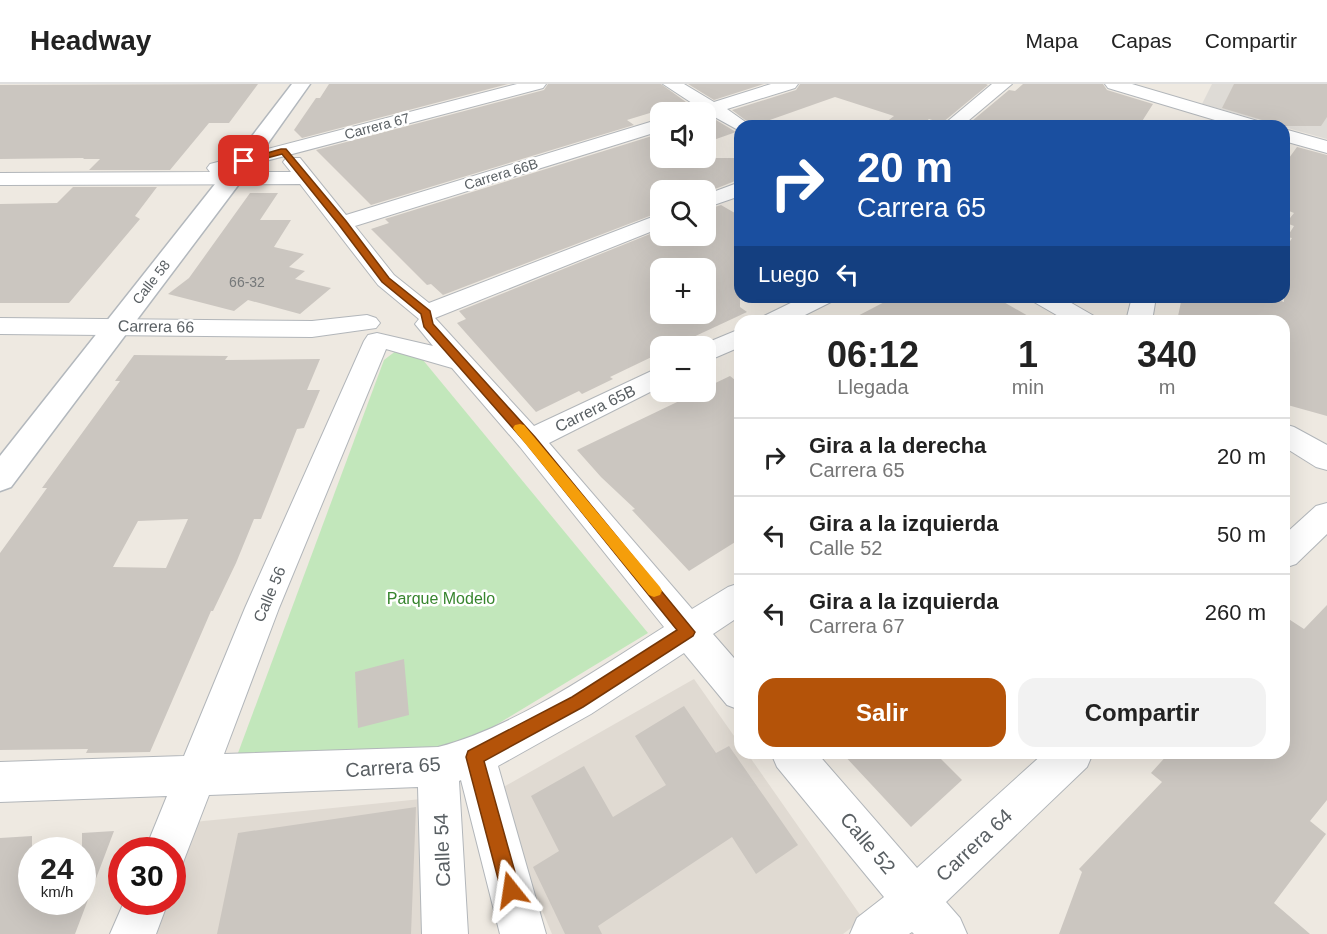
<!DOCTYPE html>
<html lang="es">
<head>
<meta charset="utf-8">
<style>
	:root { --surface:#fff; --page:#f2f2f2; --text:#222; --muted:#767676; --line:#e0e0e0; --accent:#b45309 }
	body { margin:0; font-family:Arial,sans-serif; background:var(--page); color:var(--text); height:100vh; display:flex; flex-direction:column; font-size:22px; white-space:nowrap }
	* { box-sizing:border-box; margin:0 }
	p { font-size:20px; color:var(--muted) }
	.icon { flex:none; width:33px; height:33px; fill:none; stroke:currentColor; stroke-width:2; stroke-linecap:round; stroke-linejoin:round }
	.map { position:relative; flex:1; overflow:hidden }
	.sheet { position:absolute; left:734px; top:231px; width:556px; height:444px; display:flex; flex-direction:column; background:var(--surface); border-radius:18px; box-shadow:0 6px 24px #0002 }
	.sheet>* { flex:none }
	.top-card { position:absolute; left:734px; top:36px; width:556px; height:183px; border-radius:18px; box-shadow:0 6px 24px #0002; background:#1a4fa0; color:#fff; overflow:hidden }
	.controls { position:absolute; left:650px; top:18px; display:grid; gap:12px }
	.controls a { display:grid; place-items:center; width:66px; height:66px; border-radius:12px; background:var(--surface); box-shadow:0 6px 24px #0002; font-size:30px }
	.speed { position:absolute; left:18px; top:753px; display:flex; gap:12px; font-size:30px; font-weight:700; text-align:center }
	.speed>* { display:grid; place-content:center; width:78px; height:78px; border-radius:50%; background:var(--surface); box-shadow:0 6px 24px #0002; line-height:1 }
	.speed small { font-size:15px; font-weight:400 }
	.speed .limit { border:9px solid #d22; background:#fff; color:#111 }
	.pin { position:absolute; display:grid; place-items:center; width:51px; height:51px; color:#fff; margin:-26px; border-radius:12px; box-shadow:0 3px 9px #0006 }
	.me { position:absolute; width:66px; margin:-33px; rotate:345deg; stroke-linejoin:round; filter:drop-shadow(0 0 4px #0008) }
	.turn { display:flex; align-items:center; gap:21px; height:126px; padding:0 24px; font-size:27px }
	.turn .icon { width:78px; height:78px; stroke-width:2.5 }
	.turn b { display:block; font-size:42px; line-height:51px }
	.then { display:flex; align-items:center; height:57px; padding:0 24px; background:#0003; gap:12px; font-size:22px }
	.eta { display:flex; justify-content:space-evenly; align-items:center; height:102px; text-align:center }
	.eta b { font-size:36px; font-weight:700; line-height:42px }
	.button { display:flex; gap:12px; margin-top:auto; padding:12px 24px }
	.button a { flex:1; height:69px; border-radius:18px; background:var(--accent); color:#fff; font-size:24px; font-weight:700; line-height:69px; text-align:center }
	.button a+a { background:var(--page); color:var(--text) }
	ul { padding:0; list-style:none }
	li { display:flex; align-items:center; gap:18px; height:78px; padding:0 24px; border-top:2px solid var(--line) }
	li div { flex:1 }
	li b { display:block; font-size:22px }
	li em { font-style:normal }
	header { display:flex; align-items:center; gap:36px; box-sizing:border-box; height:84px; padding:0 30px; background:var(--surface); border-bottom:2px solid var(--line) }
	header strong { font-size:28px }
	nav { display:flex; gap:33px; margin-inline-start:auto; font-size:21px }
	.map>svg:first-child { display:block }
	.industrial { fill:#dedbd6 }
	.education { fill:#e0dad2 }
	.green { fill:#c2e7bb }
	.building { fill:#cbc6c0; fill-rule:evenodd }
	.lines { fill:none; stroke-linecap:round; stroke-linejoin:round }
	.street-casing { stroke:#b2b6ba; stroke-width:2 }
	.secondary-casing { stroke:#b3b8bd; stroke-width:3 }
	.street { fill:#fff; fill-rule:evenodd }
	.secondary { fill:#fff; fill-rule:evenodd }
	.route { fill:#b45309; stroke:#753606; stroke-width:1.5 }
	.slow { fill:#f59e0b }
	.labels { text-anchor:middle; stroke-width:5; stroke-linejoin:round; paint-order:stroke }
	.far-street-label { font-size:14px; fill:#595f63; stroke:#fff }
	.number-label { font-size:14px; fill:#76797a }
	.street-label { font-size:16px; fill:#595f63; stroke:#fff }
	.park-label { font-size:16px; fill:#37852e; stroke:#fff }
	.near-street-label { font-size:20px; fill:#595f63; stroke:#fff }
</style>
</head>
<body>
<header>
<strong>Headway</strong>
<nav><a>Mapa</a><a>Capas</a><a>Compartir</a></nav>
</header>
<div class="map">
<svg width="1327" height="850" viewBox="0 0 1327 850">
	<rect width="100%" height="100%" fill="#eee9e1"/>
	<path class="industrial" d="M1212 0H1327V55L1202 20Z"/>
	<g class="education">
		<path d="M694 595 739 659 740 669H747L863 835 843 850H552L493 709Z"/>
		<path d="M431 714 430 850H152L164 818H172L173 796 194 738Z"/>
	</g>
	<path class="green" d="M397 266 418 270 648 549 473 655 432 667 238 669 384 276Z"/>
	<g class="building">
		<path d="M258 0 229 39H209L170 86H89L100 75H83L84 74 0 75V1Z"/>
		<path d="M329 0H508L302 54 294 46 316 14H320Z"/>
		<path d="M548 0H661L686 18 627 36 634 41 371 121 316 66 544 6Z"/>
		<path d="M688 0H764L714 16Z"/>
		<path d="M800 0H986L988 1 942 39 929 35 920 42H881L894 32 835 13 753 42 732 26 796 6Z"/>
		<path d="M1023 0H1103L1107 6 1153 20 1139 42H966L1009 6 1015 7Z"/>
		<path d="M1234 0H1327V33L1321 42H1265L1262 36 1222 24Z"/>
		<path d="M711 33 736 48 705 59V34Z"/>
		<path d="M652 52 660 57V74H740V95L705 109V106H660V128L443 211 431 200 427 201 371 145 389 139 385 135Z"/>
		<path d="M1297 63 1327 71V332L1284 320V237H1177L1182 213H1270L1284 218V167L1292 154 1287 153 1294 142 1286 139 1294 129 1284 125V81Z"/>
		<path d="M73 103H157L135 132 140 135 69 219H0V120L57 119Z"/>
		<path d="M250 109H278L260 136H291L274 163 304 170 289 183 305 187 295 195 331 204 300 230 248 216 234 227 168 210 189 194Z"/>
		<path d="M721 121 740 132V223L747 228 674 262H660V269L610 293 613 295 582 310 579 307 536 328 457 239 466 235 459 227 660 146V152H705V126ZM660 184H705V230H660Z"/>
		<path d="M894 213H995L1037 237H848Z"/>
		<path d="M134 271 228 272 225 276 320 275 307 306H320L304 344 297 345 261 435H254L236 479 213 527H211L150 668 86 669 88 665 0 666V469L47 404H42L120 297H115ZM188 435 166 484 113 483 138 437Z"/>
		<path d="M730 292 740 300V455L689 487 632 426 635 425 601 393 577 366 698 308H705V304Z"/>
		<path d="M1327 521V716L1310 737 1326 750 1274 819 1310 850H1059L1082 788 1079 785 1162 698 1151 689 1169 669H1284V532L1304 545Z"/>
		<path d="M404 575 409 631 358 644 355 588Z"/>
		<path d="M684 622 716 669 729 662 798 761 756 790 732 753 598 842 602 850H565L533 783 559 767 531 712 584 682 613 733 666 701 635 652Z"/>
		<path d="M842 669H935L962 696 911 743Z"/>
		<path d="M416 723 411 850H217L238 749Z"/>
		<path d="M114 747 75 850H0V754L32 752V818H82V749Z"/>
	</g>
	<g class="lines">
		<defs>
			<g id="street">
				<path d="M517 0H546L543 4 224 88H291L283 78 286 74H300L346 131 660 35V47L355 142 394 191 429 219 660 130V144L435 234 534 342 660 283V303L549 359 692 525 728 503 740 499V532L713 550 740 581V626L727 621 684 569 591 630 498 682 546 850H500L461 696 459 697 468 850H422L418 703 209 711 182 781 172 785V766H145L167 712 0 718V678L184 672 245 524 364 257 368 251 377 249 433 262 415 240 419 235 378 201 300 100 0 101V89L210 88 207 84 210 80ZM386 265 452 284 520 363 664 543C596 586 515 643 438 663L224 670 279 524Z"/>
				<path d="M663 0H684L714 18 771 0H798L795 4 727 25 751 42H740V47L711 31 705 32V28H692L698 23Z"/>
				<path d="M992 0H1012L962 42H942Z"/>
				<path d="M1105 0H1132L1261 38 1263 42H1235L1108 4Z"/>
				<path d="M1284 45 1327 57V69L1284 57Z"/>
				<path d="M740 98V112L705 124V111Z"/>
				<path d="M803 213H834L831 218 793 237H760L764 232Z"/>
				<path d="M1031 213H1061L1094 232 1098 237H1067L1034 218Z"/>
				<path d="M1132 213H1156L1152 237H1126Z"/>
				<path d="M367 231 376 234 380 239 376 244 312 253 0 250V234L312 237Z"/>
				<path d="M740 245V263L705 278V262H699Z"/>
				<path d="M1284 340 1294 343 1327 361V386L1316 383 1284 363Z"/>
				<path d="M1327 419V450L1296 480 1284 484V451L1316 422Z"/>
				<path d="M771 669H817L917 784 1044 669H1093L1087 683 946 818 960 834 967 850H914L912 848 909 850H850L857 834 884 813 777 683Z"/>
				<path d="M124 818H168L156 850H110Z"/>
			</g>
			<path id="secondary" d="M292 0H310L239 100 11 403 0 407V372L223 90Z"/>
		</defs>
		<use href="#street" class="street-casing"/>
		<use href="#secondary" class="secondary-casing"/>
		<use href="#street" class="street"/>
		<use href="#secondary" class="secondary"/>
	</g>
	<path class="route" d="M281 65H286L346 137 389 194 430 227 433 240 535 353 695 548 693 552 583 623 484 677 520 806 517 813 511 815 504 813 501 806 466 673 468 667 572 613 677 546 526 359 424 243 421 230 382 198 339 141 282 70 244 80 240 77Z"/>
	<path class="slow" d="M520 340 524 341 660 503 662 507 660 511 654 513 649 511 515 347 513 344 515 341Z"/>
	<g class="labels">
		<g class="far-street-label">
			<text transform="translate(377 42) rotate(-15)" y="5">Carrera 67</text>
			<text transform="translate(501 90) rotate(-17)" y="5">Carrera 66B</text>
			<text transform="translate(151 198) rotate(-52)" y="5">Calle 58</text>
		</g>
		<g class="number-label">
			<text x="247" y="203">66-32</text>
		</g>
		<g class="street-label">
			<text transform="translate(156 242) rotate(1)" y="6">Carrera 66</text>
			<text transform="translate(595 324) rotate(-26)" y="6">Carrera 65B</text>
			<text transform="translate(269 510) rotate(-67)" y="6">Calle 56</text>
		</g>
		<g class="park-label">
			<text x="441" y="520">Parque Modelo</text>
		</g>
		<g class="near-street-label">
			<text transform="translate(393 683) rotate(-4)" y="7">Carrera 65</text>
			<text transform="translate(868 759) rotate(50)" y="7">Calle 52</text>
			<text transform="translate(974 761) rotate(-43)" y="7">Carrera 64</text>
			<text transform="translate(442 766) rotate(-92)" y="7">Calle 54</text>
		</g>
	</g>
</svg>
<div class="controls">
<a><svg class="icon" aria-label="sound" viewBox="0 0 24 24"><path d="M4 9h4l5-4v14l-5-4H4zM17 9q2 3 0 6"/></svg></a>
<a><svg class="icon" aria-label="search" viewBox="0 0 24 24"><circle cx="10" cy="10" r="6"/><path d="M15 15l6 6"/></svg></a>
<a>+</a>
<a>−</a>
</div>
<div class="speed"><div>24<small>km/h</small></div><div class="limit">30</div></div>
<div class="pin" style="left:244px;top:77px;background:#d93025"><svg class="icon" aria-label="arrive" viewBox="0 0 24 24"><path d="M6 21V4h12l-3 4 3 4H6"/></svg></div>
<svg class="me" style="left:511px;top:806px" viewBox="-20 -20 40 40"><path d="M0-17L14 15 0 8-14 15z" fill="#b45309" stroke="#fff" stroke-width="4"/></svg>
<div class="top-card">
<div class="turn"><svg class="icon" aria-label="right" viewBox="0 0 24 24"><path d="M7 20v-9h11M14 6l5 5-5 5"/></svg><div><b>20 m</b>Carrera 65</div></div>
<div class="then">Luego<svg class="icon" aria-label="left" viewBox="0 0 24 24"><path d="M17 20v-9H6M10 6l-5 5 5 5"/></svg></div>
</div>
<section class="sheet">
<div class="eta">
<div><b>06:12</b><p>Llegada</p></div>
<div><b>1</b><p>min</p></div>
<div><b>340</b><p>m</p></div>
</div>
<ul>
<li><svg class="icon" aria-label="right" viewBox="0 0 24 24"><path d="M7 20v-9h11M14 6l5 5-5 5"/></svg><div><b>Gira a la derecha</b><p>Carrera 65</p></div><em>20 m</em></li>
<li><svg class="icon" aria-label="left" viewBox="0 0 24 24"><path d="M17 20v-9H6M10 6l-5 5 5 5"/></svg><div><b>Gira a la izquierda</b><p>Calle 52</p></div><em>50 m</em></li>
<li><svg class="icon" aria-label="left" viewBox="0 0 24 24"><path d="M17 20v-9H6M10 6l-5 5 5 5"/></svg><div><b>Gira a la izquierda</b><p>Carrera 67</p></div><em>260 m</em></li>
</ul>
<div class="button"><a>Salir</a><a>Compartir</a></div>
</section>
</div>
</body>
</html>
